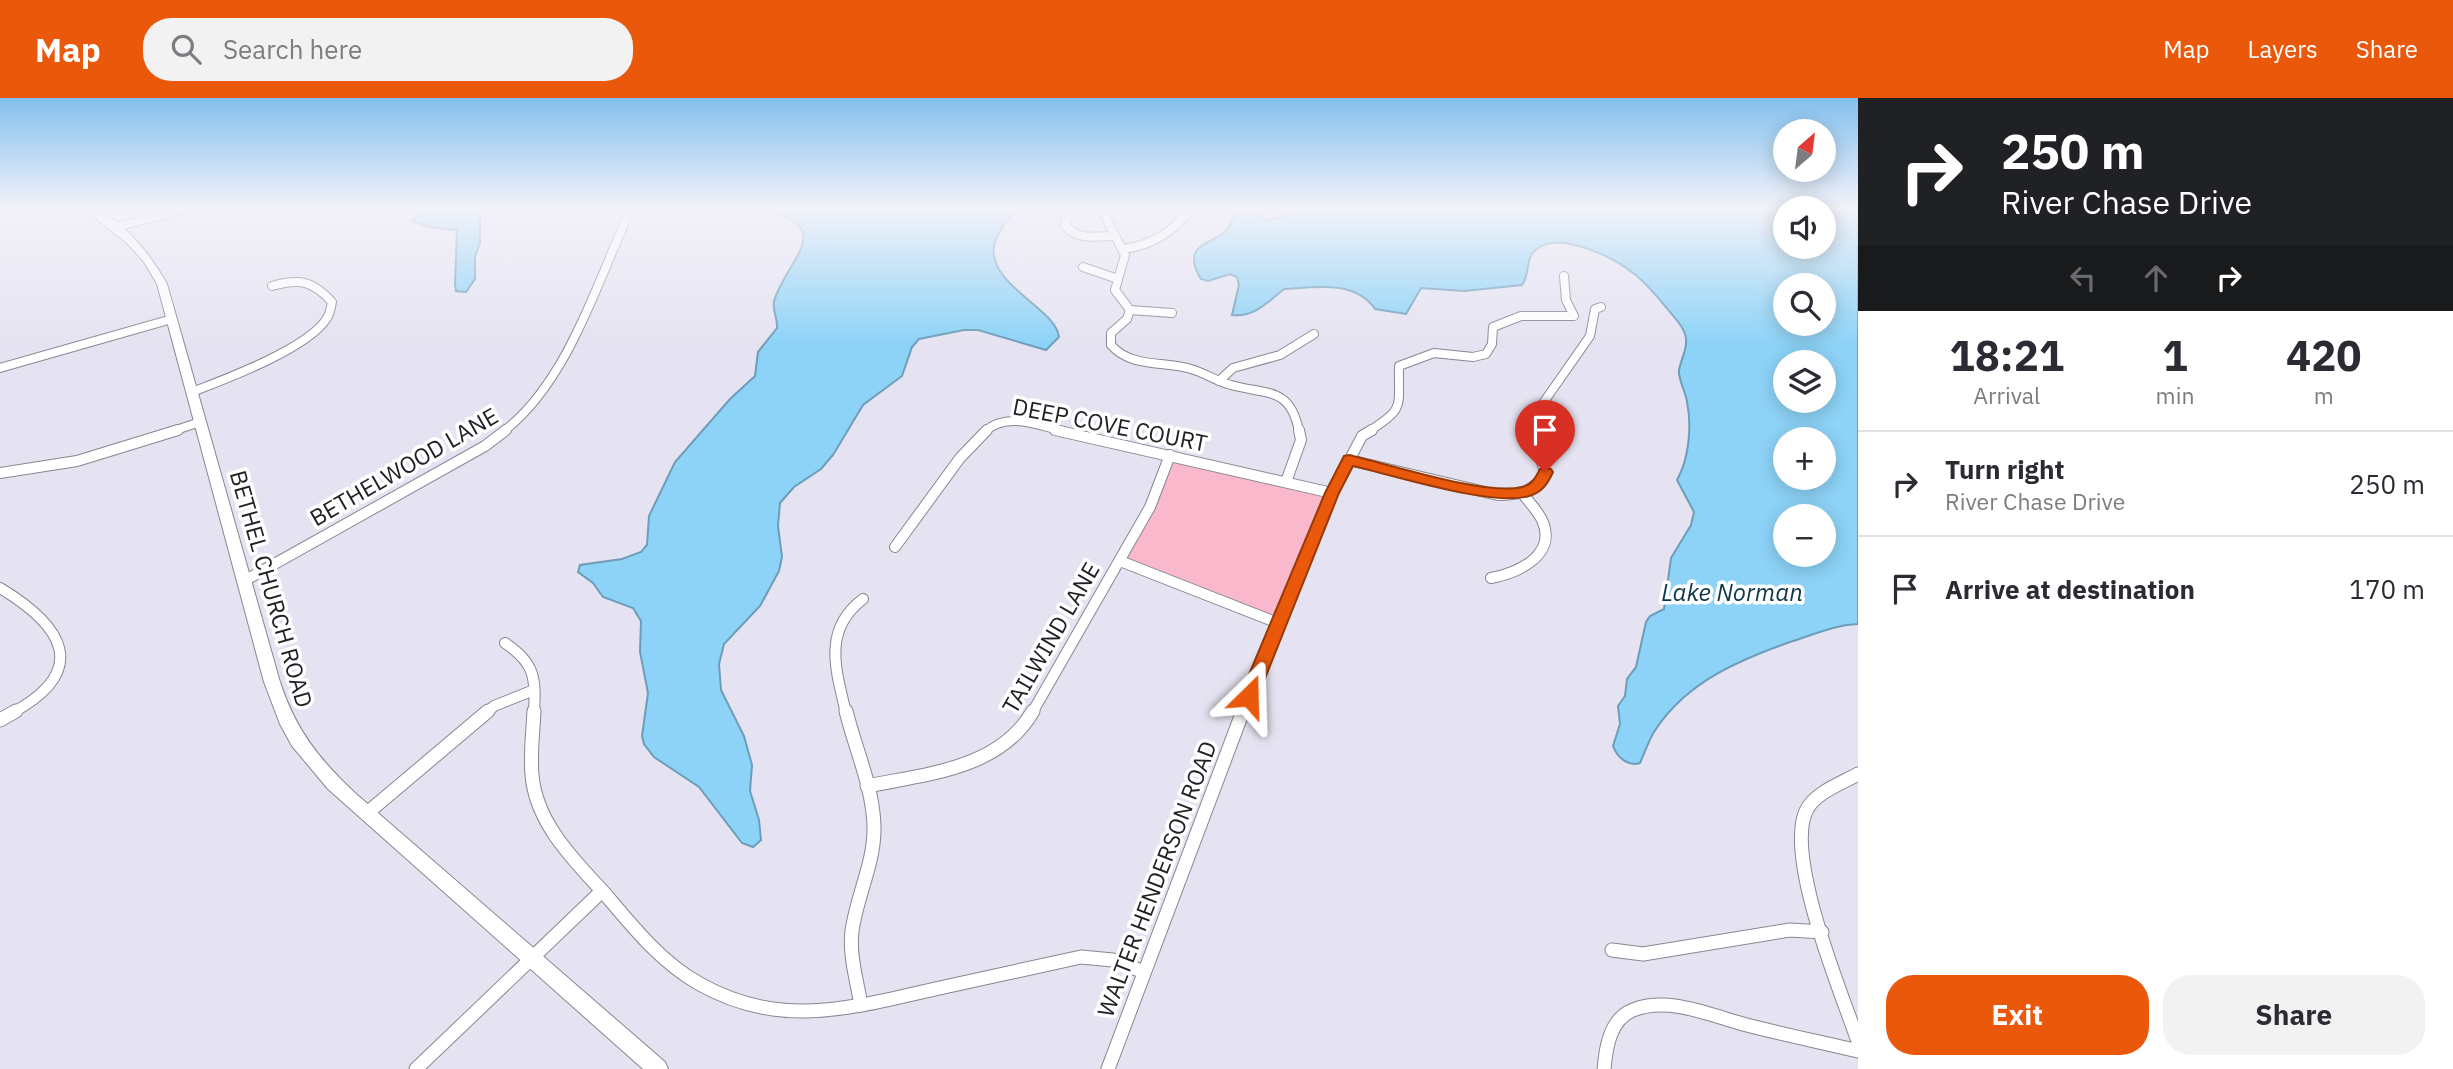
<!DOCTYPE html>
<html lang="en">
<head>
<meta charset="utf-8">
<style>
	:root { --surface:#fff; --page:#f2f2f3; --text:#2b2b33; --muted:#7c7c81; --line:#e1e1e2; --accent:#ea580c }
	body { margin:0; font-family:"IBM Plex Sans",sans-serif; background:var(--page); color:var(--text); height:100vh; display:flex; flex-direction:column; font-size:26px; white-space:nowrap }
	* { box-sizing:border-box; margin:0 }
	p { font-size:23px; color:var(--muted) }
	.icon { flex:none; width:38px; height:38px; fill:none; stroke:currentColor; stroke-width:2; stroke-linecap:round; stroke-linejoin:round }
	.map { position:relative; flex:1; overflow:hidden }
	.side { display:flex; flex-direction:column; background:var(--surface); width:595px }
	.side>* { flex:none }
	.guide { background:#202124; color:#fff; overflow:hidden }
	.needle { width:46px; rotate:28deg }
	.controls { position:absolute; left:1773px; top:21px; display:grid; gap:14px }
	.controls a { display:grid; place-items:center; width:63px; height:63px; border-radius:50%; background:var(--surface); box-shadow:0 4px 18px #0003; font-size:35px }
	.pin { position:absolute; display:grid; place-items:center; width:60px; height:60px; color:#fff; margin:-72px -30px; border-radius:50% 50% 50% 0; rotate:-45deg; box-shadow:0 0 7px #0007 }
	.pin .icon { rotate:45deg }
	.me { position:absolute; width:77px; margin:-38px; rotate:22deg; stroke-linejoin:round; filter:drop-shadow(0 0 5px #0008) }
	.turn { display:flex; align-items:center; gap:24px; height:147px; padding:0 28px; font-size:32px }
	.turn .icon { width:91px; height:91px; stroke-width:2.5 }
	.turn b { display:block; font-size:49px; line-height:60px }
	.lanes { display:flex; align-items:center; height:66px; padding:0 28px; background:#0003; justify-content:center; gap:35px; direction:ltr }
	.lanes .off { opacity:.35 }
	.eta { display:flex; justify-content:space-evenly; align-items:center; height:119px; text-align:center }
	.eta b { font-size:42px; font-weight:700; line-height:49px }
	.cta { display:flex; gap:14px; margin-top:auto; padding:14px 28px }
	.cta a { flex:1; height:80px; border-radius:28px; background:var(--accent); color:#fff; font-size:28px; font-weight:700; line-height:80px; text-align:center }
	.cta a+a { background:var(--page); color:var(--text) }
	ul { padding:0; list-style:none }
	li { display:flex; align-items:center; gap:21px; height:105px; padding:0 28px; border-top:2px solid var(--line) }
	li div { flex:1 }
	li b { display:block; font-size:26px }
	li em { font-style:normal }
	header { display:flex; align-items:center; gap:42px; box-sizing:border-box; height:98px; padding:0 35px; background:var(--accent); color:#fff }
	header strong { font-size:33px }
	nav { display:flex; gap:38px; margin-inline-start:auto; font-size:24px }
	.search { width:490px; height:63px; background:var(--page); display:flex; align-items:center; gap:18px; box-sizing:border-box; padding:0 24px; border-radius:28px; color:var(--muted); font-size:26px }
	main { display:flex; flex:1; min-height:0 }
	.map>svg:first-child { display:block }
	.green { fill:#fab8cd }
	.water { fill:#8dd3f7; stroke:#6d9db8; stroke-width:2; fill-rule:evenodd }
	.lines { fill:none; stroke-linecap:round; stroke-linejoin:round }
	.minor-far2-casing { stroke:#888692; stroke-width:10 }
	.minor-far1-casing { stroke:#888692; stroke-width:12 }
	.minor-casing { stroke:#888692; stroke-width:15 }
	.tertiary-casing { stroke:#888692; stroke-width:2 }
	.minor-far2 { stroke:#fff; stroke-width:8 }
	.minor-far1 { stroke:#fff; stroke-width:10 }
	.minor { stroke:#fff; stroke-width:13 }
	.tertiary { fill:#fff; fill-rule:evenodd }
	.route { fill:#ea580c; stroke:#983908; stroke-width:2 }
	.labels { text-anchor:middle; stroke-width:7; stroke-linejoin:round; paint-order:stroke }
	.street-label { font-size:23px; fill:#212025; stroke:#fff }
	.water-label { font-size:24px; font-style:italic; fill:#0e3749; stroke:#fff }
</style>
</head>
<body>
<header>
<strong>Map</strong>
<div class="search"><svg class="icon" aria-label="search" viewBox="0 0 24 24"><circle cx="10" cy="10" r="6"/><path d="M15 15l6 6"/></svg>Search here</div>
<nav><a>Map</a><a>Layers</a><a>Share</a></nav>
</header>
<main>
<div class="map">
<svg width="1858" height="971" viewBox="0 0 1858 971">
	<rect width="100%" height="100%" fill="#e5e3f1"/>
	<path class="green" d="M1170 358 1331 395 1278 524 1120 463Z"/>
	<g class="water">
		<path d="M424 110H480V145L475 158V181L466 194 456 193 455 186 457 132 429 129 412 123Z"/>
		<path d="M769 110H1014C1008 124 997 132 994 148 988 188 1055 209 1059 239L1046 252 978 232H964L919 241 912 249 902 278 863 307 833 357 821 371 794 389 780 405 778 428 782 459 779 473 760 508 724 546 719 566 721 592 744 638 752 667 750 693 759 722 761 742 753 749 742 745 699 689 654 659 644 646 642 638 648 595 640 554 641 523 633 510 603 499 593 485 578 474 580 467 622 461 641 454 647 447 649 418 675 364 730 301 755 278 758 254 777 230C778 220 772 213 774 203 786 163 838 129 766 113Z"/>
		<path d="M1238 110H1254L1260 120 1267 123 1309 110H1858V526C1834 527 1812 537 1790 544 1739 562 1687 584 1656 631 1649 641 1645 654 1640 665 1628 669 1617 659 1613 648L1620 626 1618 608 1625 598 1627 581 1636 569 1646 524 1650 518 1664 511 1671 460 1691 427 1694 414 1677 382C1689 361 1692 328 1687 304 1686 294 1678 282 1679 272 1681 261 1689 248 1685 236 1683 228 1675 220 1670 214 1658 200 1647 185 1633 175 1613 159 1562 134 1538 150 1524 159 1531 175 1522 187L1464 193 1421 190 1406 216 1375 211C1355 182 1316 189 1284 191 1269 203 1254 220 1232 217L1239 187 1237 179 1230 176 1208 183 1201 181C1178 143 1217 147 1228 130 1232 124 1234 116 1238 110ZM1785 110H1824V149H1785ZM1785 187H1824V226H1785ZM1785 264H1824V303H1785ZM1785 341H1824V380H1785ZM1785 418H1824V457H1785Z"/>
	</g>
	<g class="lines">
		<defs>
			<g id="minor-far2">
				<path d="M1108 110 1106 120 1125 157 1115 192 1130 212 1127 221 1111 235V247C1131 270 1164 263 1191 271 1205 275 1218 284 1231 287 1268 297 1290 289 1299 333"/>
				<path d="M1074 111 1067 119 1065 127C1076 143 1098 138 1115 138"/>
				<path d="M116 129 190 110"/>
				<path d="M1123 151C1154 147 1172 134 1192 110"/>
				<path d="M1083 169 1118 181"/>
				<path d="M1130 212 1172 215"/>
				<path d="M0 270 172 221"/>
				<path d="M1219 283 1233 270 1280 257 1314 236"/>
				<path d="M192 294C226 281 309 250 327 220 330 216 331 209 332 204 313 183 300 180 272 188"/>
				<path d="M173 333 200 324"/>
				<path d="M504 333C568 284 598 182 631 110"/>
				<path d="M985 333C1008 314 1037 327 1063 333"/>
				<path d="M1369 333C1406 310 1398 309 1399 268L1434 255 1473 259 1486 256 1492 246 1493 229 1521 218H1574L1566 202 1564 178"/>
				<path d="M1532 333V321L1590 238 1595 211 1601 209"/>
			</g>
			<g id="minor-far1">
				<path d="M1055 332 1332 395"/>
				<path d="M1349 362 1498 397C1518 397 1536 394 1545 374L1532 332"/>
				<path d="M0 375 77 363 178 332"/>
				<path d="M1286 384 1301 342 1299 332"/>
				<path d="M895 449 960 360 987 332"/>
				<path d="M1120 463 1278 525"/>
				<path d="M1491 480C1518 475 1558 457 1542 422 1537 412 1529 404 1522 395"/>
				<path d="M244 483 485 348 506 332"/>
				<path d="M0 490C63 528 91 572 12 615"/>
				<path d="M505 545C535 565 536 580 534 615"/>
				<path d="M486 615 494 608 534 592"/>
				<path d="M846 615C836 572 822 532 863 501"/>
				<path d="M1032 615 1150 409 1170 357"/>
				<path d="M1242 615 1332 395 1362 338 1372 332"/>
			</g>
			<g id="minor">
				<path d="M534 613C533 634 530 656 532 677 536 726 575 763 606 797 633 829 661 864 698 885 780 932 850 910 935 891 984 880 1032 870 1081 859L1113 862 1144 874"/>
				<path d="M846 613C855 650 873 689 874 728 875 764 857 797 852 833 849 857 857 883 861 907"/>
				<path d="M0 622 16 613"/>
				<path d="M1858 676C1842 685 1814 695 1806 713 1785 760 1841 894 1858 943"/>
				<path d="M867 688C926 676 1000 671 1033 613"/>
				<path d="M366 716 488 613"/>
				<path d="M1612 852 1643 856 1790 832 1822 834"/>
				<path d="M416 971 602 793"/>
				<path d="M1108 971 1243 613"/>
				<path d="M1604 971C1606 949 1610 921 1633 912 1668 898 1710 917 1743 926 1781 936 1820 944 1858 953"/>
			</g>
			<path id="tertiary" d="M82 110C115 108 153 160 167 186L280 584C296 632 318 660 355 695L665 964 668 971H643L328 691 292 648 280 626 264 584 157 186 144 164 127 145Z"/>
		</defs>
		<use href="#minor-far2" class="minor-far2-casing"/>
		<use href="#minor-far1" class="minor-far1-casing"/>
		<use href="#minor" class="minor-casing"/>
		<use href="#tertiary" class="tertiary-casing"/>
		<use href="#minor-far2" class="minor-far2"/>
		<use href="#minor-far1" class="minor-far1"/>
		<use href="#minor" class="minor"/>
		<use href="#tertiary" class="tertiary"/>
	</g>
	<linearGradient id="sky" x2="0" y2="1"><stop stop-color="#83c0ee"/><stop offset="0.45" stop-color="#f3f2f9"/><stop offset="1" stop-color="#f3f2f9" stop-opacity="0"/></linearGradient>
	<rect width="1858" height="246" fill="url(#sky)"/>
	<path class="route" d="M1349 357C1389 366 1486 398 1522 389 1532 387 1536 379 1540 371H1551L1553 374C1548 385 1543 393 1532 397 1498 411 1393 377 1353 368L1339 395 1258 598 1255 603 1249 605 1243 603 1240 598 1325 395 1344 358Z"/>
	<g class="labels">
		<g class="street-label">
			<text transform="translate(1110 327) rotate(11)" y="8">DEEP COVE COURT</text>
			<text transform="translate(404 369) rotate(-30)" y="8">BETHELWOOD LANE</text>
			<text transform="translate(271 491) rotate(74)" y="8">BETHEL CHURCH ROAD</text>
			<text transform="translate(1051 540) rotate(-60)" y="8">TAILWIND LANE</text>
			<text transform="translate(1157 781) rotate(-69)" y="8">WALTER HENDERSON ROAD</text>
		</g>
		<g class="water-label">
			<text x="1732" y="503">Lake Norman</text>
		</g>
	</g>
</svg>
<div class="controls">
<a><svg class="needle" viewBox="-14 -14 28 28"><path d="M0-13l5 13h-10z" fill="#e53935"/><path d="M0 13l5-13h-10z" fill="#7c7c81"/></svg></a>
<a><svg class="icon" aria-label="sound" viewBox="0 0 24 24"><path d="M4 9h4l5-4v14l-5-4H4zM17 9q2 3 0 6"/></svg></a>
<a><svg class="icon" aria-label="search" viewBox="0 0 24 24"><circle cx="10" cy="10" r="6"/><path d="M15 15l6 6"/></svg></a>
<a><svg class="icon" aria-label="layers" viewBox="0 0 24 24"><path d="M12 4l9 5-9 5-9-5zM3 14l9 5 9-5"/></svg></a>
<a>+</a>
<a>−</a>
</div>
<div class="pin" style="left:1545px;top:374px;background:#d93025"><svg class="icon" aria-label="arrive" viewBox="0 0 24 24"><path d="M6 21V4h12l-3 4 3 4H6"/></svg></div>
<svg class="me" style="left:1249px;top:598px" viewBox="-20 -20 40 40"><path d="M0-17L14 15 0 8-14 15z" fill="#ea580c" stroke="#fff" stroke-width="4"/></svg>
</div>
<section class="side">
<div class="guide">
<div class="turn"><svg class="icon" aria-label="right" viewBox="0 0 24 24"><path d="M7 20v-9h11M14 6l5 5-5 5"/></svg><div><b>250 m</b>River Chase Drive</div></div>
<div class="lanes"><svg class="icon off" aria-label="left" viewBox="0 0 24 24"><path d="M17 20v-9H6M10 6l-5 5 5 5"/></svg><svg class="icon off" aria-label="ahead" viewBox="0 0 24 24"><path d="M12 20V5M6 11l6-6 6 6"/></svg><svg class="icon" aria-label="right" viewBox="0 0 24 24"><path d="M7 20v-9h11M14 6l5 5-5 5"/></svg></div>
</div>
<div class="eta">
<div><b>18:21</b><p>Arrival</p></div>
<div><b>1</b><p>min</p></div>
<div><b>420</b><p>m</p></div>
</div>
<ul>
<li><svg class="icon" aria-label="right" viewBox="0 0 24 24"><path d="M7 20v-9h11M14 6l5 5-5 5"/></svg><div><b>Turn right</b><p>River Chase Drive</p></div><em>250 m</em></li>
<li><svg class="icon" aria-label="arrive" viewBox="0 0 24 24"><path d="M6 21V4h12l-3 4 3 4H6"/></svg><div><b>Arrive at destination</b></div><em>170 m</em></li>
</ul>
<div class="cta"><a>Exit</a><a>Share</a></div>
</section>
</main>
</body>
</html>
